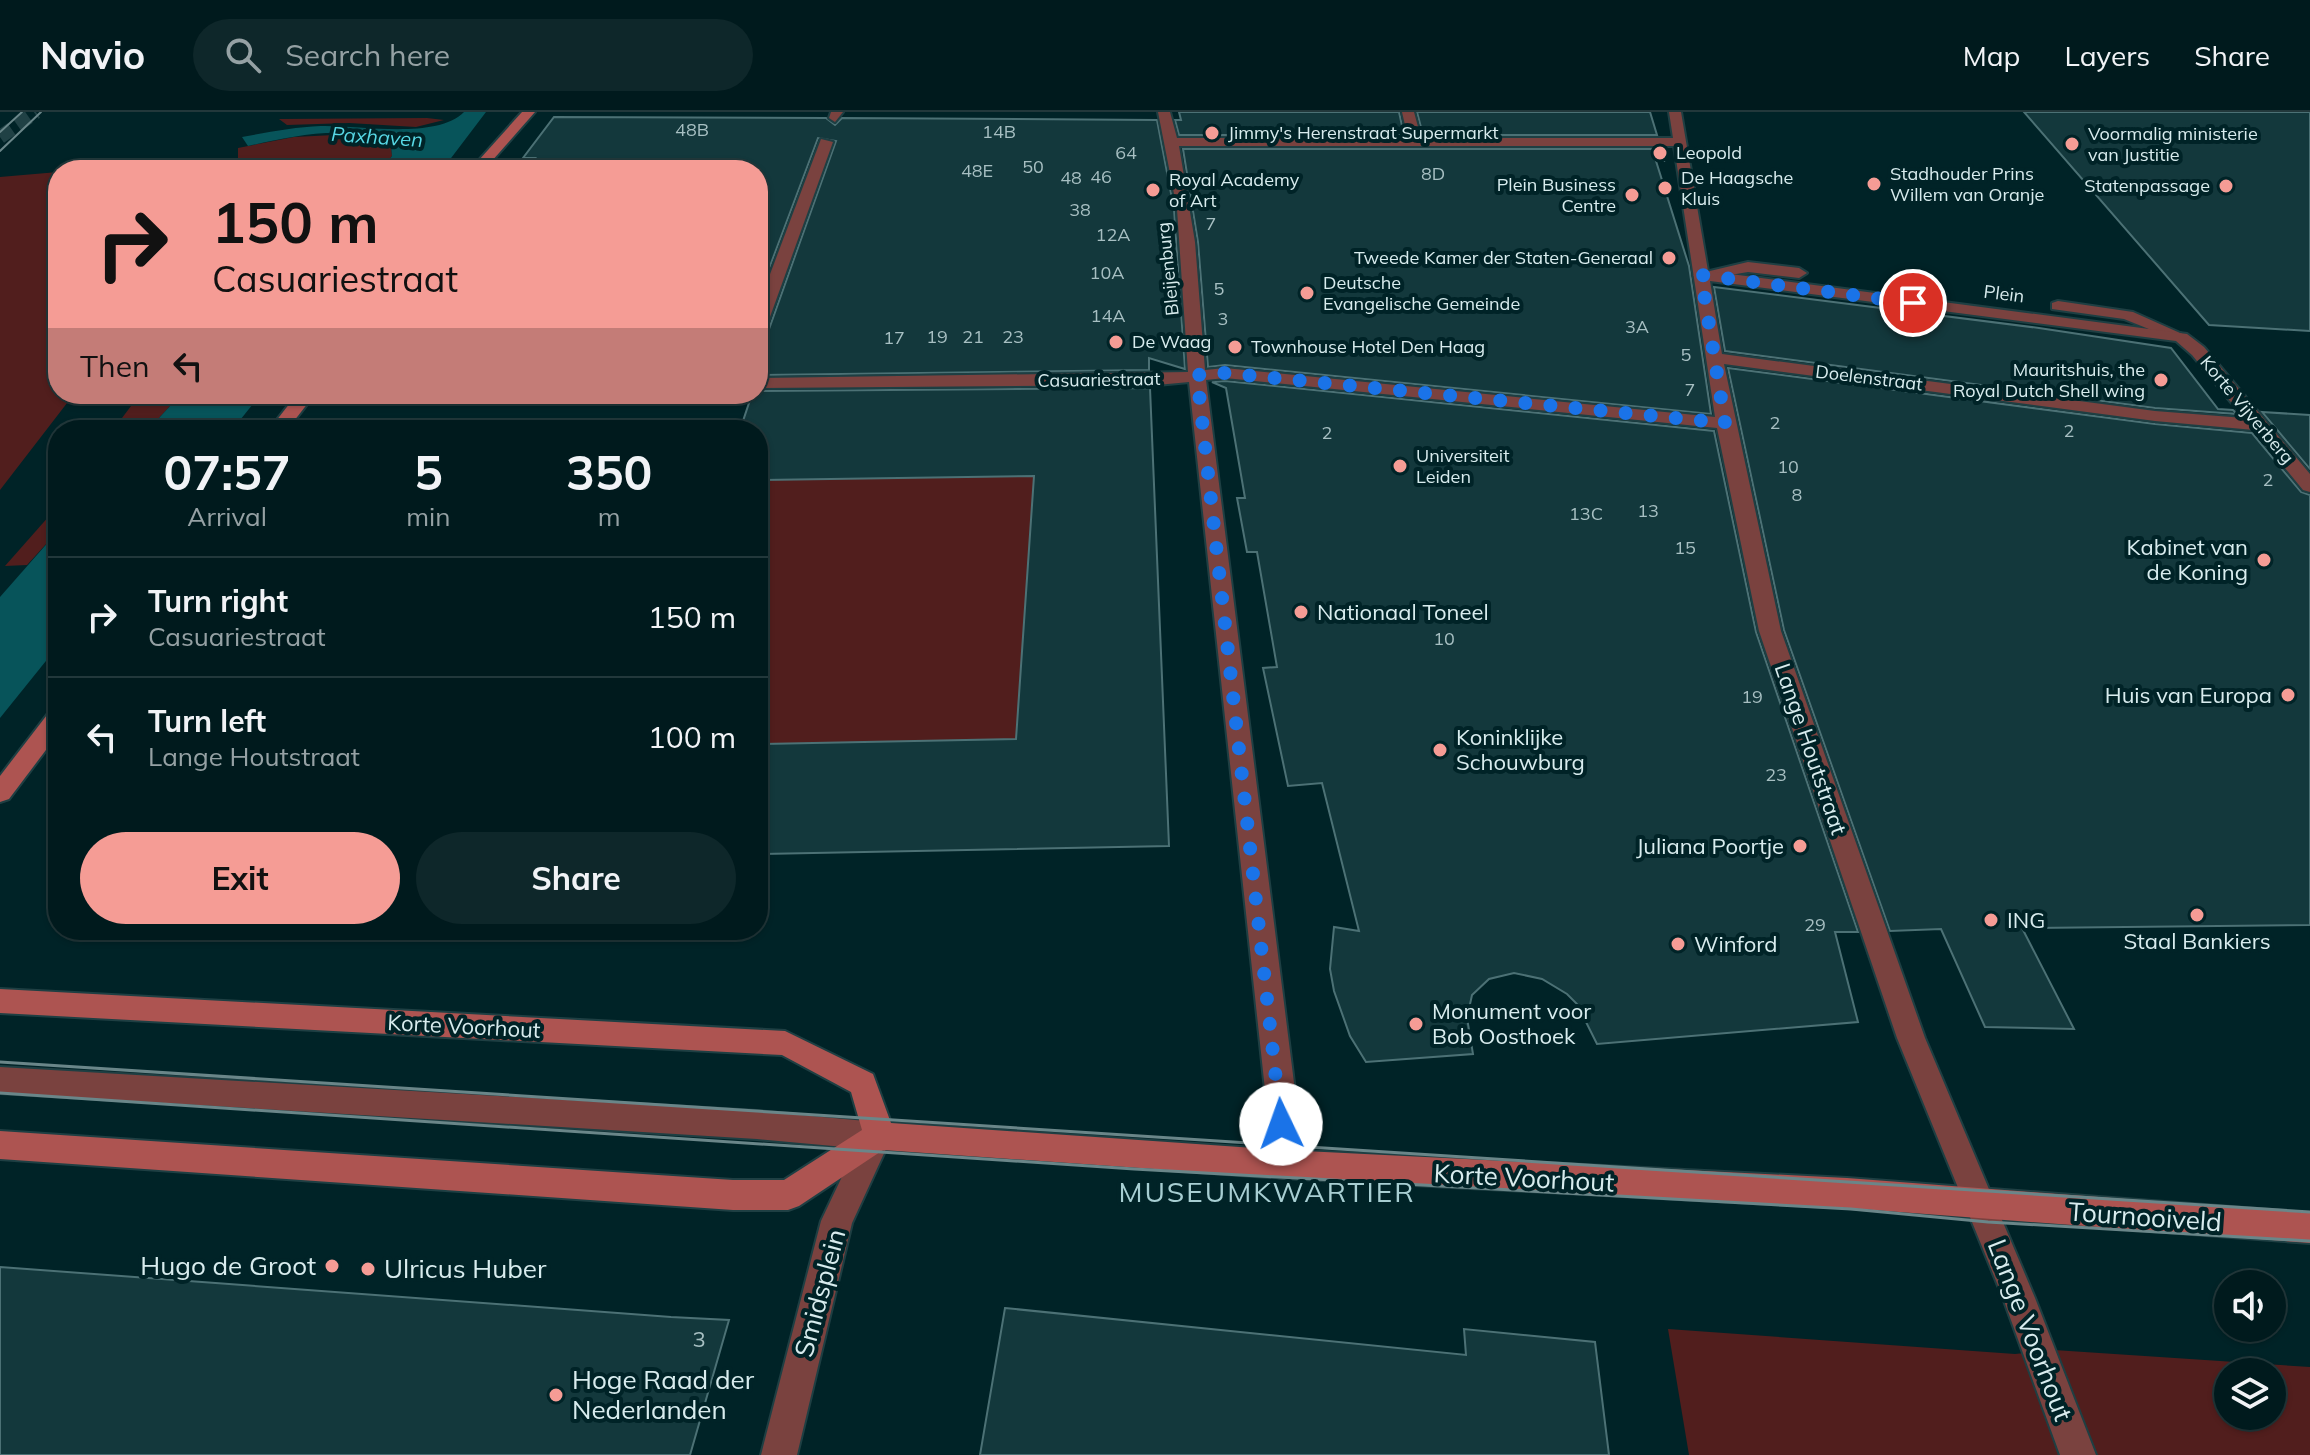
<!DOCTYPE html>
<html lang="en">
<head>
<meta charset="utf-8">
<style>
	:root { --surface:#001a1d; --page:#0e272a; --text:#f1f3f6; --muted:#95a1a4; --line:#22383b; --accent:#f59c95 }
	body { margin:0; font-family:Mulish,sans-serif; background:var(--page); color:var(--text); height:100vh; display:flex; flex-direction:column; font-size:30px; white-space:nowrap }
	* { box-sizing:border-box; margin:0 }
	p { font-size:26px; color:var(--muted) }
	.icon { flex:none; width:44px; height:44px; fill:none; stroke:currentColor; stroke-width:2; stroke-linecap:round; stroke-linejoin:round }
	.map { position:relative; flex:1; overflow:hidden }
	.panel { position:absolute; left:48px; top:308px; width:720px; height:520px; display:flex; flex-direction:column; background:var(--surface); border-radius:32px; box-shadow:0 2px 6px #0004,0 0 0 2px var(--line) }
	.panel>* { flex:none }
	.banner { position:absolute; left:48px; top:48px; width:720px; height:244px; border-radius:32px; box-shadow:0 2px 6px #0004,0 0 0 2px var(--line); background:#f59c95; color:#111; overflow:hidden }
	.buttons { position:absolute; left:2214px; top:1158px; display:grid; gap:16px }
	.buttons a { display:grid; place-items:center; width:72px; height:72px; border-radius:50%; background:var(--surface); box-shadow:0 2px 6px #0004,0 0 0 2px var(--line); font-size:40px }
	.pin { position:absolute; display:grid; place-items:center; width:68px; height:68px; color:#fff; margin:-34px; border:4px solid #fff; border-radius:50%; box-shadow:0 2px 8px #0007 }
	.me { position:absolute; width:88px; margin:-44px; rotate:357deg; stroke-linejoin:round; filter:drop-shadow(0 0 6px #0008) }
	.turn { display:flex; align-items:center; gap:28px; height:168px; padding:0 32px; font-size:36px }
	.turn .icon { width:104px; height:104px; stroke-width:2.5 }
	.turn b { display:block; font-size:56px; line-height:68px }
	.then { display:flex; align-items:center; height:76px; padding:0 32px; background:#0003; gap:16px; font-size:30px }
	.eta { display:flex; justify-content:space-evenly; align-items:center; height:136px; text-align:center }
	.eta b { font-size:48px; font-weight:700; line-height:56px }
	.button { display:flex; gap:16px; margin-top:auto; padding:16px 32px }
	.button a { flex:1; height:92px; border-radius:48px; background:var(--accent); color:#111; font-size:32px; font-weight:700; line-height:92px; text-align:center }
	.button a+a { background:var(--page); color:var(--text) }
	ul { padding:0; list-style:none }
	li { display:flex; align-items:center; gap:24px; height:120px; padding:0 32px; border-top:2px solid var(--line) }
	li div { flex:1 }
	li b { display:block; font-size:30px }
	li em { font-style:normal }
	header { display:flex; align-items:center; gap:48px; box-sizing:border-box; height:112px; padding:0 40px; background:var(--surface); border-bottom:2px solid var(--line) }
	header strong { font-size:38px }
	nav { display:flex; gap:44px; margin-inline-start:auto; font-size:28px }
	.search { width:560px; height:72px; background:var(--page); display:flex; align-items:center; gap:20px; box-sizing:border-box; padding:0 28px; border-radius:44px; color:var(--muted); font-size:30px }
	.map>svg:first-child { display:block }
	.green { fill:#511e1d; fill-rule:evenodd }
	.water { fill:#07545a }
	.building { fill:#13383c; stroke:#4c7175; stroke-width:2 }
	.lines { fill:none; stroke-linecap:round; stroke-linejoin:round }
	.primary-tunnel { stroke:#204145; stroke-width:14; stroke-dasharray:14 7; stroke-linecap:butt }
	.lane-casing { stroke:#1e3f43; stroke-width:4 }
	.street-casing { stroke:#1e3f43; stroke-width:4 }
	.secondary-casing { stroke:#1e3f43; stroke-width:4 }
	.lane { fill:#7a423f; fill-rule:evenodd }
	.street { fill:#7a423f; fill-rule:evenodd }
	.secondary { fill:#ad5451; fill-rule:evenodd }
	.tram-far1 { stroke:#6a8689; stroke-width:2 }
	.tram { stroke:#6a8689; stroke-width:3 }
	.route { stroke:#1a73e8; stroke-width:14; stroke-dasharray:0 25.2 }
	.poi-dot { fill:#f59c95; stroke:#002327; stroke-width:3 }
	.labels { text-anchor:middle; stroke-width:8; stroke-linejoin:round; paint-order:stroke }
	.number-label { font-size:18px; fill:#a7bfc2 }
	.far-poi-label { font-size:18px; fill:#d8ecee; stroke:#002327; text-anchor:start }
	.far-street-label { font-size:18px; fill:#d8ecee; stroke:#002327 }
	.far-water-label { font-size:20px; font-style:italic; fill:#57d8e5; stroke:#002327 }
	.poi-label { font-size:22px; fill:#d8ecee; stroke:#002327; text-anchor:start }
	.street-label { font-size:22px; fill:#d8ecee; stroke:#002327 }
	.near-number-label { font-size:22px; fill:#a7bfc2 }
	.near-street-label { font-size:26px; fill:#d8ecee; stroke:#002327 }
	.near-poi-label { font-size:26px; fill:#d8ecee; stroke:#002327; text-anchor:start }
	.near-neighbourhood-label { font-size:28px; letter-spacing:2px; fill:#a7ced2; stroke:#002327 }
</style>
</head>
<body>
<header>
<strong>Navio</strong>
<div class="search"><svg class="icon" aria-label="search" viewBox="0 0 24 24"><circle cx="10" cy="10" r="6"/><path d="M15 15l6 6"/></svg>Search here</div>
<nav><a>Map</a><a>Layers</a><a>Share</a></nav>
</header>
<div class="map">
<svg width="2310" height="1343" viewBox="0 0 2310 1343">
	<rect width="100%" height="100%" fill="#002327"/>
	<g class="green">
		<path d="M427 6 444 8 416 15 349 11 287 13 279 7Z"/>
		<path d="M354 22 391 33 392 44 381 58H238V36L294 25Z"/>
		<path d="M58 60V282H74L0 378V65Z"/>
		<path d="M140 282H181L148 318H113Z"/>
		<path d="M1034 364V367L1105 407 1031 408 1016 627 758 632V368Z"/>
		<path d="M58 394V419L27 453 5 454Z"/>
		<path d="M1668 1217 2015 1242 2054 1238 2310 1255V1343H1689ZM2228 1260H2272V1304H2228Z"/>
	</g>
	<g class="water">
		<path d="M464 0H486L442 58H381L392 44 391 33C350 10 291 25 248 34L242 25C269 20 294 15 321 14 360 13 436 28 464 0Z"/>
		<path d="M181 282H261L232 318H148Z"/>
		<path d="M58 419V534L0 606V485Z"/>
	</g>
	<g class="building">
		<path d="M1179 0H1399L1404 23H1179L1175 8H1181Z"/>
		<path d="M1417 0H1650L1657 23H1423Z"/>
		<path d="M2024 0H2310V219L2209 213Z"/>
		<path d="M554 5 826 6 835 13 842 6 1157 8 1174 97 1185 257 1149 246V258L758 263V224L769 217 836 29 818 26 758 186V58H526L535 46H523Z"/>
		<path d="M1183 37H1661L1664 49H1656L1689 154 1711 302 1225 253 1208 255 1198 130Z"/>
		<path d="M1714 175 2039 216 2171 236 2218 297 2233 298 2237 302 2155 296 1725 239Z"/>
		<path d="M1728 256 2155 312 2252 321 2301 380 2310 383V813L2022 816 2074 917 1985 915 1941 817 1890 819 1784 518Z"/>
		<path d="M1225 269 1714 319 1756 520 1858 820H1835L1858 910 1597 932 1577 892 1567 882 1542 867 1514 861 1489 867 1472 883 1467 906 1473 942 1366 950 1350 924 1334 879 1330 857 1334 815 1359 819 1322 671 1288 674 1263 556 1277 555 1257 440H1247L1237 386H1245L1226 276 1212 270Z"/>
		<path d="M1150 276 1169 734 758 742V632L1016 627 1034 364 758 368V318H740L752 282 758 279Z"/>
		<path d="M2262 300 2310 303V357Z"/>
		<path d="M0 1155 671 1205 729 1208 690 1343H0Z"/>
		<path d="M1005 1196 1466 1243 1464 1217 1595 1230 1609 1343H980Z"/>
	</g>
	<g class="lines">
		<path class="primary-tunnel" d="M0 25 36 0"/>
		<defs>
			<g id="lane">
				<path d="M831 0H843L835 10 829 6Z"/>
				<path d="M821 27 833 30 766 216 758 221V194Z"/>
				<path d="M1748 150 1799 156 1807 161 1799 166 1748 160 1701 168 1693 163Z"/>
				<path d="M2058 189 2133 200 2189 225 2181 230 2124 207 2052 197V191Z"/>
				<path d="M0 955 757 999 877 1010 888 1014 892 1024 888 1034 877 1038 757 1027 0 981Z"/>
			</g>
			<g id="street">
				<path d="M1158 0H1170L1177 26H1408L1402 0H1414L1421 26H1673L1669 0H1681L1708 159 2187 222 2204 235 2310 362V380L2303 378 2254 318 2155 309 1724 252 1781 519 1925 926 2035 1186 2096 1343H2060L2003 1186 1897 926 1759 519 1717 316 1225 266 1206 268 1296 987 1299 1052 1295 1062 1284 1066 1273 1062 1269 1052 1266 987 1189 270 1157 273 758 276V266L1188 260 1177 97ZM1179 34H1674L1715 305 1225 256 1205 258 1195 130ZM1710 169 2176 229 2192 243 2244 306 2155 299 1722 242Z"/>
				<path d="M877 1010 888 1014 892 1024 852 1111 797 1343H761L821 1109 866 1014Z"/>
			</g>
			<g id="secondary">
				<path d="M522 0H535L484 58H470Z"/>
				<path d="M297 282H315L287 318H269Z"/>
				<path d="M58 597V622L9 687 0 690V664L50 599Z"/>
				<path d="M0 877 785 919 873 962 891 1011 1284 1038 1847 1066 2310 1101V1131L1847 1096 1284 1066 883 1038 799 1094 788 1098H733L0 1047V1019L733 1068H784L862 1018 851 980 782 943 0 901Z"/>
			</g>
		</defs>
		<use href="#lane" class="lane-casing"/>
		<use href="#street" class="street-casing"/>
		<use href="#secondary" class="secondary-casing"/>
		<use href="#lane" class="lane"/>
		<use href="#street" class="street"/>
		<use href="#secondary" class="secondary"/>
		<g class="tram-far1">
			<path d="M0 20 22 0"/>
			<path d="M0 39 41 0"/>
		</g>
		<g class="tram">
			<path d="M0 950 2310 1100"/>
			<path d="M0 981 1134 1057 1851 1097 1988 1110 2310 1129"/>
		</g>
	</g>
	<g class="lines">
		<path class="route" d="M1281 1012 1197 263 1225 261 1725 311 1701 163 1913 191"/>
	</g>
	<g class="poi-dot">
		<circle cx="1212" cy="21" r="8"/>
		<circle cx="2072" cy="32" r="8"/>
		<circle cx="1660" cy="41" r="8"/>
		<circle cx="1874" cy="72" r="8"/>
		<circle cx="2226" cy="74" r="8"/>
		<circle cx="1665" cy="76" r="8"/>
		<circle cx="1153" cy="78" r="8"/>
		<circle cx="1632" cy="83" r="8"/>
		<circle cx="1669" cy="146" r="8"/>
		<circle cx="1307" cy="181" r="8"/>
		<circle cx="1116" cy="230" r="8"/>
		<circle cx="1235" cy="235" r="8"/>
		<circle cx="2161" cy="268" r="8"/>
		<circle cx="1400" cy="354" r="8"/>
		<circle cx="2264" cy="448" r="8"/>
		<circle cx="1301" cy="500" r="8"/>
		<circle cx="2288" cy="583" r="8"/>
		<circle cx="1440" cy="638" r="8"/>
		<circle cx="1800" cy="734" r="8"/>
		<circle cx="2197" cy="803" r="8"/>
		<circle cx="1991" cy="808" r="8"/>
		<circle cx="1678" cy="832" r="8"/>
		<circle cx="1416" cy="912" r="8"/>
		<circle cx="332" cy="1154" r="8"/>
		<circle cx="368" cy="1157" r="8"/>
		<circle cx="556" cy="1283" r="8"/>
	</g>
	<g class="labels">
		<g class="number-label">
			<text x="692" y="24">48B</text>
			<text x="999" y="26">14B</text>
			<text x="1126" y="47">64</text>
			<text x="1033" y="61">50</text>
			<text x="977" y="65">48E</text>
			<text x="1433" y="68">8D</text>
			<text x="1101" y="71">46</text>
			<text x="1071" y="72">48</text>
			<text x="1080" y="104">38</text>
			<text x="1211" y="118">7</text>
			<text x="1113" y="129">12A</text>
			<text x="1107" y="167">10A</text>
			<text x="1219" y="183">5</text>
			<text x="1108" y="210">14A</text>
			<text x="1223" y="213">3</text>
			<text x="1637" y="221">3A</text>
			<text x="937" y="231">19</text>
			<text x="973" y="231">21</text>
			<text x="1013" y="231">23</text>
			<text x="894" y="232">17</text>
			<text x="1686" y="249">5</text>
			<text x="1690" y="284">7</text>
			<text x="1775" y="317">2</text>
			<text x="2069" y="325">2</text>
			<text x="1327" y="327">2</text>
			<text x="1788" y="361">10</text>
			<text x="2268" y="374">2</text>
			<text x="1797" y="389">8</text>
			<text x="1648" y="405">13</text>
			<text x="1586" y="408">13C</text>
			<text x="1685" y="442">15</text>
			<text x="1444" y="533">10</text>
			<text x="1752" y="591">19</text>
			<text x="1776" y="669">23</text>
			<text x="1815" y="819">29</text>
		</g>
		<g class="far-poi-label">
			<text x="1228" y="27">Jimmy's Herenstraat Supermarkt</text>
			<text x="2088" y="28">Voormalig ministerie<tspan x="2088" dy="21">van Justitie</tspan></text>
			<text x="1676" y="47">Leopold</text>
			<text x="1890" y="68">Stadhouder Prins<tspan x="1890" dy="21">Willem van Oranje</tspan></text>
			<text x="1681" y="72">De Haagsche<tspan x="1681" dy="21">Kluis</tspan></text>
			<text x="1169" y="74">Royal Academy<tspan x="1169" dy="21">of Art</tspan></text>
			<text x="1616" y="79" text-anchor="end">Plein Business<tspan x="1616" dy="21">Centre</tspan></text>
			<text x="2210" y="80" text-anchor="end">Statenpassage</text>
			<text x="1653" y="152" text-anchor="end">Tweede Kamer der Staten-Generaal</text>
			<text x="1323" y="177">Deutsche<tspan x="1323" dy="21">Evangelische Gemeinde</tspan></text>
			<text x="1132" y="236">De Waag</text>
			<text x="1251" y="241">Townhouse Hotel Den Haag</text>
			<text x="2145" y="264" text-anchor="end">Mauritshuis, the<tspan x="2145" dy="21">Royal Dutch Shell wing</tspan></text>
			<text x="1416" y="350">Universiteit<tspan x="1416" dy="21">Leiden</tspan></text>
		</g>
		<g class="far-street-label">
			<text transform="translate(1168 157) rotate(-96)" y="6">Bleijenburg</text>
			<text transform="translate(2004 182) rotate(7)" y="6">Plein</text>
			<text transform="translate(1869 266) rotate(7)" y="6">Doelenstraat</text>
			<text transform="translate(1099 268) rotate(-1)" y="6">Casuariestraat</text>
			<text transform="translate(2247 298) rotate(50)" y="6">Korte Vijverberg</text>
		</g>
		<g class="far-water-label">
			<text transform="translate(377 25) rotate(4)" y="7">Paxhaven</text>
		</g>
		<g class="poi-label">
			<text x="2248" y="443" text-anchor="end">Kabinet van<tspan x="2248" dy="25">de Koning</tspan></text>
			<text x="1317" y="508">Nationaal Toneel</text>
			<text x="2272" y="591" text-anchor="end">Huis van Europa</text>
			<text x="1456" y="633">Koninklijke<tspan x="1456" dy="25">Schouwburg</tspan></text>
			<text x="1784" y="742" text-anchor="end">Juliana Poortje</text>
			<text x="2007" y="816">ING</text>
			<text x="2197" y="837" text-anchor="middle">Staal Bankiers</text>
			<text x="1694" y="840">Winford</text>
			<text x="1432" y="907">Monument voor<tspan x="1432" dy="25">Bob Oosthoek</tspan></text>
		</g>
		<g class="street-label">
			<text transform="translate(1811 637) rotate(71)" y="8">Lange Houtstraat</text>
			<text transform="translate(464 914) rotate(3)" y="8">Korte Voorhout</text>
		</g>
		<g class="near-number-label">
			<text x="699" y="1235">3</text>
		</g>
		<g class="near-street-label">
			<text transform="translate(1524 1066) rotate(3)" y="9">Korte Voorhout</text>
			<text transform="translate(2145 1105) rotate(4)" y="9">Tournooiveld</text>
			<text transform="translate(820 1181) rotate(-75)" y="9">Smidsplein</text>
			<text transform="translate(2030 1218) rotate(69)" y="9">Lange Voorhout</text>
		</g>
		<g class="near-poi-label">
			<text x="316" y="1163" text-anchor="end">Hugo de Groot</text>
			<text x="384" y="1166">Ulricus Huber</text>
			<text x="572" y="1277">Hoge Raad der<tspan x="572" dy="30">Nederlanden</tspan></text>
		</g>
		<g class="near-neighbourhood-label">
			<text x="1267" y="1090">MUSEUMKWARTIER</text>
		</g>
	</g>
</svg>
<div class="buttons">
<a><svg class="icon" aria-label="sound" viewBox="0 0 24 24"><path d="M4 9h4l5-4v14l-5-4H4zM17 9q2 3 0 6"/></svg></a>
<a><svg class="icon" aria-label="layers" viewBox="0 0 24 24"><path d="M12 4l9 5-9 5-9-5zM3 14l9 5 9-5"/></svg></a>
</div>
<div class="pin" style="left:1913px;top:191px;background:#d93025"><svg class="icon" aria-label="arrive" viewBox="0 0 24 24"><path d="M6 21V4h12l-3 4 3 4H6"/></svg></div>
<svg class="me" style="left:1281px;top:1012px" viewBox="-20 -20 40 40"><circle r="19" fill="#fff"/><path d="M0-13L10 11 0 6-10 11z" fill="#1a73e8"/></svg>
<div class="banner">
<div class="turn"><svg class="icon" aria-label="right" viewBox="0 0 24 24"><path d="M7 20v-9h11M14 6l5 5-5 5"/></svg><div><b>150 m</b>Casuariestraat</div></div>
<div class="then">Then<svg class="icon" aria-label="left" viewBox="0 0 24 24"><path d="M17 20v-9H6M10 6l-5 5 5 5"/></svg></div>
</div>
<section class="panel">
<div class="eta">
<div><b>07:57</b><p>Arrival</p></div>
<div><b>5</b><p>min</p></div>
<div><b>350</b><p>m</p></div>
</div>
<ul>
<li><svg class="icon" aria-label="right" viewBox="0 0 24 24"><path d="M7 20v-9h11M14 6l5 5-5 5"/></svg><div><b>Turn right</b><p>Casuariestraat</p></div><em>150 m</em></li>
<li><svg class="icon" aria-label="left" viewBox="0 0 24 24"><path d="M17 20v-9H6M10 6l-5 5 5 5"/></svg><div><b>Turn left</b><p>Lange Houtstraat</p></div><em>100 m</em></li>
</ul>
<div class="button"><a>Exit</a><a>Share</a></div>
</section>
</div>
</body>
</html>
